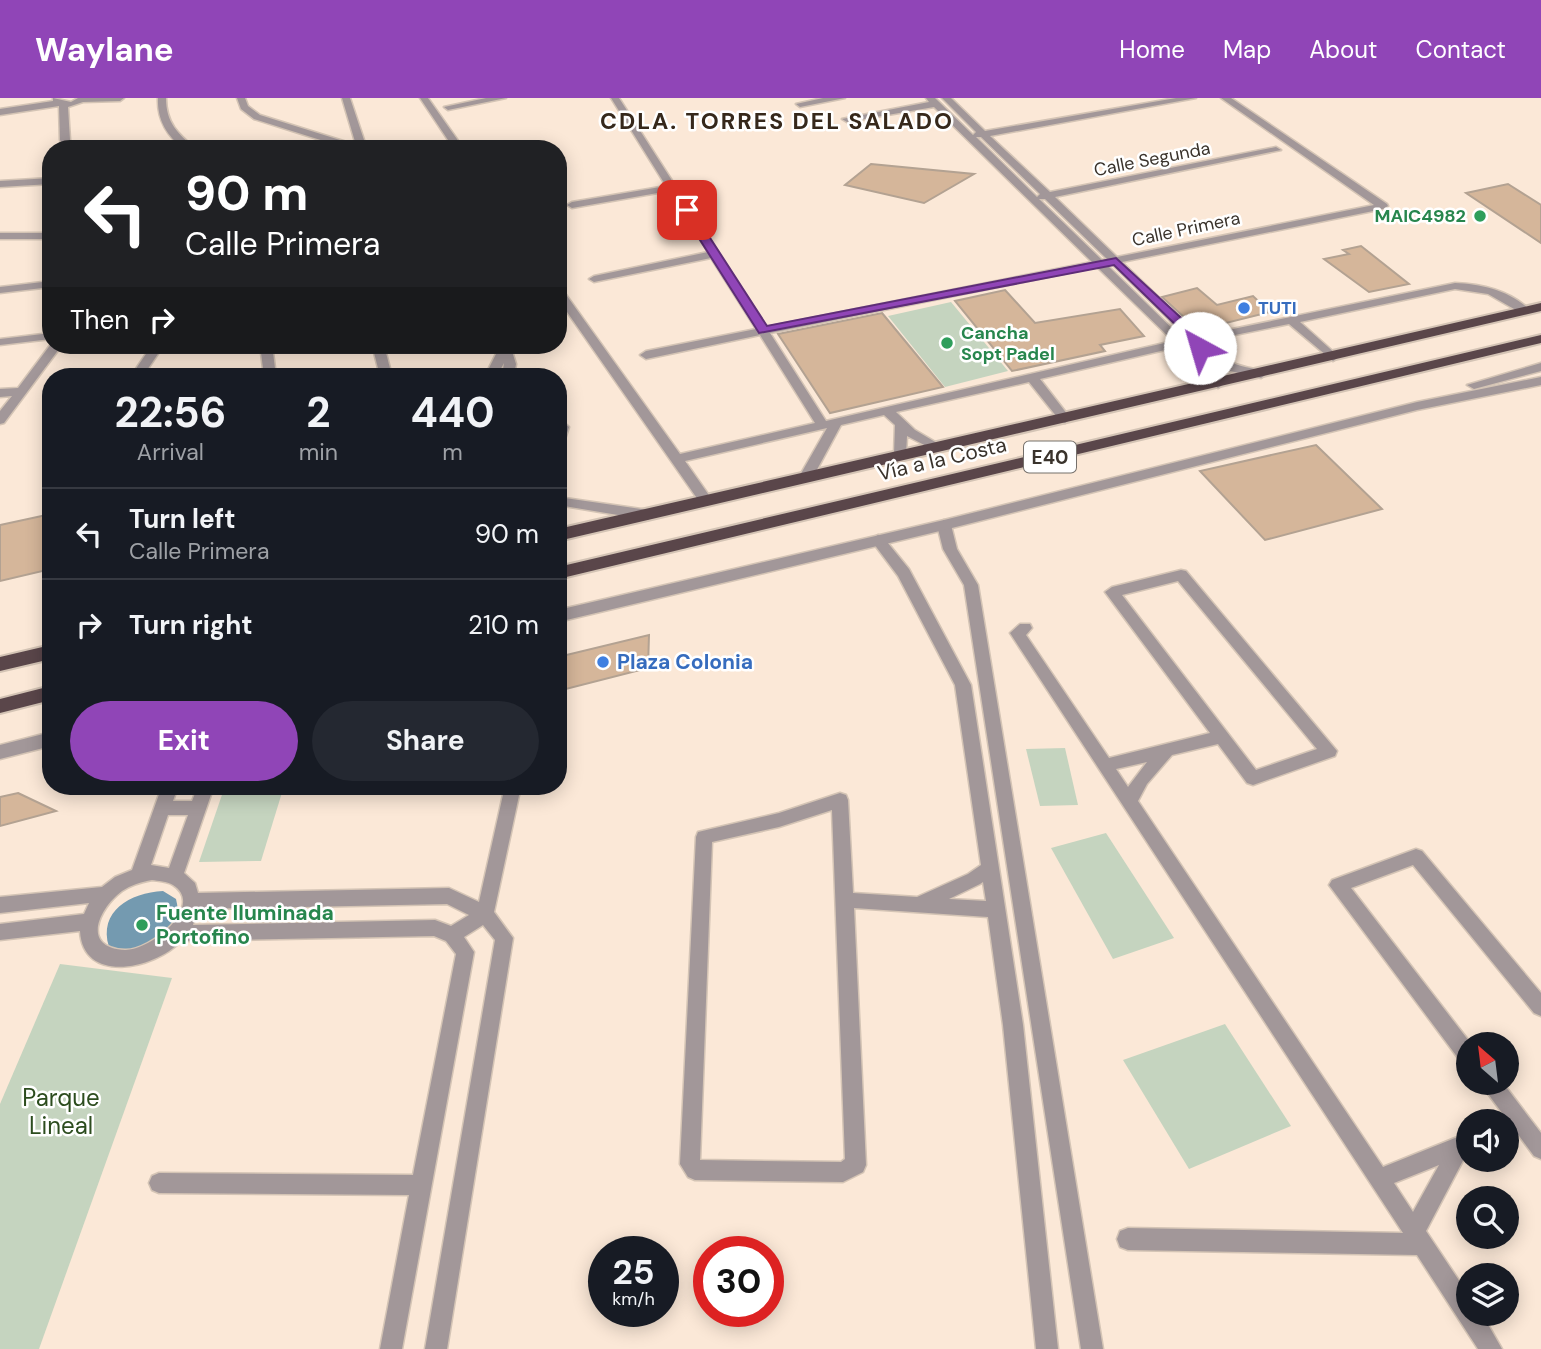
<!DOCTYPE html>
<html lang="en">
<head>
<meta charset="utf-8">
<style>
	:root { --surface:#171b24; --page:#242831; --text:#f1f3f6; --muted:#9ea1a6; --line:#363941; --accent:#9045b7 }
	body { margin:0; font-family:"DM Sans",sans-serif; background:var(--page); color:var(--text); height:100vh; display:flex; flex-direction:column; font-size:26px; white-space:nowrap }
	* { box-sizing:border-box; margin:0 }
	p { font-size:23px; color:var(--muted) }
	.icon { flex:none; width:38px; height:38px; fill:none; stroke:currentColor; stroke-width:2; stroke-linecap:round; stroke-linejoin:round }
	.map { position:relative; flex:1; overflow:hidden }
	.sheet { position:absolute; left:42px; top:270px; width:525px; height:427px; display:flex; flex-direction:column; background:var(--surface); border-radius:28px; box-shadow:0 4px 18px #0003 }
	.sheet>* { flex:none }
	.banner { position:absolute; left:42px; top:42px; width:525px; height:214px; border-radius:28px; box-shadow:0 4px 18px #0003; background:#202124; color:#fff; overflow:hidden }
	.needle { width:46px; rotate:332deg }
	.fabs { position:absolute; left:1456px; top:934px; display:grid; gap:14px }
	.fabs a { display:grid; place-items:center; width:63px; height:63px; border-radius:50%; background:var(--surface); box-shadow:0 4px 18px #0003; font-size:35px }
	.speed { position:absolute; left:588px; top:1138px; display:flex; gap:14px; font-size:35px; font-weight:700; text-align:center }
	.speed>* { display:grid; place-content:center; width:91px; height:91px; border-radius:50%; background:var(--surface); box-shadow:0 4px 18px #0003; line-height:1 }
	.speed small { font-size:18px; font-weight:400 }
	.speed .limit { border:10px solid #d22; background:#fff; color:#111 }
	.pin { position:absolute; display:grid; place-items:center; width:60px; height:60px; color:#fff; margin:-30px; border-radius:14px; box-shadow:0 4px 10px #0006 }
	.me { position:absolute; width:77px; margin:-38px; rotate:321deg; stroke-linejoin:round; filter:drop-shadow(0 0 5px #0008) }
	.turn { display:flex; align-items:center; gap:24px; height:147px; padding:0 28px; font-size:32px }
	.turn .icon { width:91px; height:91px; stroke-width:2.5 }
	.turn b { display:block; font-size:49px; line-height:60px }
	.then { display:flex; align-items:center; height:66px; padding:0 28px; background:#0003; gap:14px; font-size:26px }
	.eta { display:flex; justify-content:space-evenly; align-items:center; height:119px; text-align:center }
	.eta b { font-size:42px; font-weight:700; line-height:49px }
	.cta { display:flex; gap:14px; margin-top:auto; padding:14px 28px }
	.cta a { flex:1; height:80px; border-radius:42px; background:var(--accent); color:#fff; font-size:28px; font-weight:700; line-height:80px; text-align:center }
	.cta a+a { background:var(--page); color:var(--text) }
	ul { padding:0; list-style:none }
	li { display:flex; align-items:center; gap:21px; height:91px; padding:0 28px; border-top:2px solid var(--line) }
	li div { flex:1 }
	li b { display:block; font-size:26px }
	li em { font-style:normal }
	header { display:flex; align-items:center; gap:42px; box-sizing:border-box; height:98px; padding:0 35px; background:var(--accent); color:#fff }
	header strong { font-size:33px }
	nav { display:flex; gap:38px; margin-inline-start:auto; font-size:24px }
	.map>svg:first-child { display:block }
	.green { fill:#c5d4bf }
	.water { fill:#749ab0 }
	.building { fill:#d5b69a; stroke:#b3a292; stroke-width:2 }
	.lines { fill:none; stroke-linecap:round; stroke-linejoin:round }
	.minor-casing { stroke:#d4c4b5; stroke-width:3 }
	.tertiary-casing { stroke:#d4c4b5; stroke-width:3 }
	.trunk-casing { stroke:#d4c4b5; stroke-width:4 }
	.minor { fill:#a29799; fill-rule:evenodd }
	.tertiary { fill:#a29799; fill-rule:evenodd }
	.trunk { fill:#5a464a; fill-rule:evenodd }
	.route { fill:#9045b7; stroke:#5e2d77; stroke-width:2 }
	.leisure-dot { fill:#2e9e5b; stroke:#fff; stroke-width:2.5 }
	.shop-dot { fill:#3f7fe0; stroke:#fff; stroke-width:2.5 }
	.labels { text-anchor:middle; stroke-width:5; stroke-linejoin:round; paint-order:stroke }
	.far-street-label { font-size:18px; fill:#3a332c; stroke:#fff }
	.far-leisure-label { font-size:18px; font-weight:bold; fill:#27864d; stroke:#fff; text-anchor:end }
	.far-shop-label { font-size:18px; font-weight:bold; fill:#366cbe; stroke:#fff; text-anchor:start }
	.shield { fill:#fff; stroke:#75706b; stroke-width:2 }
	.shield-label { font-size:19px; font-weight:bold; fill:#3a332c }
	.street-label { font-size:21px; fill:#3a332c; stroke:#fff }
	.shop-label { font-size:21px; font-weight:bold; fill:#366cbe; stroke:#fff; text-anchor:start }
	.leisure-label { font-size:21px; font-weight:bold; fill:#27864d; stroke:#fff; text-anchor:start }
	.far-district-label { font-size:23px; font-weight:bold; letter-spacing:2px; fill:#36281b; stroke:#fff }
	.near-park-label { font-size:24px; fill:#2c4c1e; stroke:#fff }
</style>
</head>
<body>
<header>
<strong>Waylane</strong>
<nav><a>Home</a><a>Map</a><a>About</a><a>Contact</a></nav>
</header>
<div class="map">
<svg width="1541" height="1251" viewBox="0 0 1541 1251">
	<rect width="100%" height="100%" fill="#fbe8d7"/>
	<g class="green">
		<path d="M951 204 1008 273 945 289 888 218Z"/>
		<path d="M1065 650 1078 707 1040 708 1026 651Z"/>
		<path d="M225 688H284L261 763 199 764Z"/>
		<path d="M1106 735 1174 840 1113 861 1051 750Z"/>
		<path d="M60 866 172 880 39 1251H0V1006Z"/>
		<path d="M1225 926 1291 1028 1189 1071 1123 962Z"/>
	</g>
	<path class="water" d="M163 793 176 801C184 834 164 839 140 855L109 849C98 813 130 795 163 793Z"/>
	<g class="building">
		<path d="M871 66 974 76 924 105 845 87Z"/>
		<path d="M1508 86 1541 107V145L1466 95Z"/>
		<path d="M1361 148 1409 186 1369 194 1324 161 1349 156 1343 152Z"/>
		<path d="M1197 190 1217 207 1253 198 1270 214 1198 232 1162 199Z"/>
		<path d="M1005 192 1035 225 1120 211 1144 238 1100 247 1105 253 1012 273 955 203Z"/>
		<path d="M882 215 943 289 830 315 778 236Z"/>
		<path d="M1316 347 1382 411 1265 442 1200 373Z"/>
		<path d="M51 416V471L0 483V427Z"/>
		<path d="M649 537 648 570 558 593V559Z"/>
		<path d="M18 695 56 713 0 728V699Z"/>
	</g>
	<g class="lines">
		<defs>
			<g id="minor">
				<path d="M53 0 71 4 78 0H124L120 3 83 4 68 9 70 42 75 51H65L60 42 59 8 0 17V11L53 3Z"/>
				<path d="M158 0H166C166 25 178 36 196 51H184C167 38 157 22 158 0Z"/>
				<path d="M237 0H245L248 8 260 17 356 47 342 0H350L367 51H349L254 21 241 11Z"/>
				<path d="M420 0H428L464 51H454Z"/>
				<path d="M486 0H506L448 12 444 9Z"/>
				<path d="M611 0H619L766 229 1092 164 934 9 847 24 842 21 929 4 926 0H935L973 37 976 34 942 0H951L985 33 1176 0H1196L990 38 1050 94 1276 49 1281 52 1055 99 1117 159 1374 107 1221 0H1231L1387 106 1388 108 1383 111 1122 164 1199 238 1455 185C1482 186 1511 193 1531 213L1521 215 1488 196 1455 191 1300 224 1337 257 1339 259 1333 263 1289 226 1205 243C1214 249 1220 258 1227 262 1238 269 1252 270 1265 273L1267 276 1261 280 1230 273 1214 264 1210 257 1194 246 1189 247 1216 267 1224 286 1218 290 1212 286 1207 272 1178 249 1040 281 1071 321 1065 325 1061 324 1029 284 896 314 915 332 942 348 940 351H932L907 338 906 357 900 361 894 357 895 327 884 317 841 327 813 379 806 383 799 379 827 330 685 363 713 403 706 407 701 406 558 201V190L562 191 680 356 815 325 760 237 646 261 640 257 646 253 756 231 711 160 594 184 589 181 594 178 708 154 669 93 572 110 567 107 572 104 666 88ZM976 39H981L1040 96 1037 99ZM1039 101H1045L1107 161 1102 162ZM1112 166 1188 240 1183 241 1107 167ZM1097 169 1173 243 826 323 770 235Z"/>
				<path d="M823 0H845L800 9 796 6Z"/>
				<path d="M51 80V86L0 89V83Z"/>
				<rect x="0" y="135" width="51" height="6"/>
				<path d="M51 183V189L0 195V189Z"/>
				<path d="M51 235V241L0 247V241Z"/>
				<path d="M51 246 62 247 4 325 0 326V313L12 298 0 299V291L18 290Z"/>
				<path d="M152 247H164L143 278H131Z"/>
				<path d="M260 247H272L276 278H264Z"/>
				<path d="M372 247H384L392 278H380Z"/>
				<path d="M498 247H510L516 266 514 278H502L504 265 497 278H485L499 250Z"/>
				<path d="M558 319 569 329 565 341 559 345Z"/>
				<path d="M558 399 648 412 655 417 648 422 558 407Z"/>
				<path d="M944 422 951 427 957 451 978 487 1103 1251H1081L964 487 943 451 937 427Z"/>
				<path d="M878 437 883 439 909 471 971 587 1023 927 1058 1251H1036L1003 927 988 819 854 810 866 1067 863 1074 843 1084 695 1082 688 1079 680 1066 696 739 698 734 779 715 840 695 846 697 848 702 853 795 917 799 968 776 981 767 955 587 898 478 871 442ZM832 712 845 1061 841 1064 700 1062 712 744 779 729ZM983 784 986 803 949 801 980 786Z"/>
				<path d="M1181 472 1186 473 1337 653 1335 658 1253 687 1247 685 1218 646 1172 657 1147 686 1138 703 1383 1069 1460 1038 1467 1041V1055L1426 1133 1468 1196V1216H1482L1502 1251H1478L1417 1157 1128 1152 1120 1149 1117 1141 1120 1133 1128 1130 1403 1135 1010 535 1020 526H1030L1032 530 1026 537 1109 660 1210 635 1105 494 1112 489ZM1178 483 1317 651 1256 672 1122 497ZM1147 664 1128 689 1116 671ZM1439 1067 1413 1114 1394 1085Z"/>
				<path d="M162 688H178L173 703H192L198 688H214L184 775 195 785 198 795 449 790 479 804 505 688H521L494 814 513 840 447 1251H425L495 842 483 827 464 839 474 854 402 1251H380L409 1097 159 1095 152 1092 149 1085 152 1078 159 1075 413 1077 456 856 446 843 434 838 181 843C155 871 83 887 80 833L0 842V826L84 816 89 805 0 815V799L102 789 115 779 132 772ZM168 717H188L169 770 151 767ZM152 782C158 783 167 783 173 787 206 808 150 853 125 852 81 850 98 811 122 793 131 787 141 784 152 782ZM447 806 469 817 451 828 435 822 193 827 198 811Z"/>
				<path d="M1416 751 1422 753 1541 895V918L1534 915 1413 767 1351 790 1472 947H1468V966L1461 964 1329 787 1332 782Z"/>
				<path d="M1480 985H1503L1541 1035V1061L1534 1058Z"/>
			</g>
			<g id="tertiary">
				<path d="M1541 265V273L1474 291 1467 287Z"/>
				<path d="M1541 279V287L1417 312 944 432 558 524V512L944 422 1417 304Z"/>
				<path d="M51 634V648L0 661V647Z"/>
			</g>
			<g id="trunk">
				<path d="M1541 205V213L558 443V431Z"/>
				<path d="M1541 237V245L558 481V469Z"/>
				<path d="M51 547V561L0 573V559Z"/>
				<path d="M51 588V602L0 615V601Z"/>
			</g>
		</defs>
		<use href="#minor" class="minor-casing"/>
		<use href="#tertiary" class="tertiary-casing"/>
		<use href="#trunk" class="trunk-casing"/>
		<use href="#minor" class="minor"/>
		<use href="#tertiary" class="tertiary"/>
		<use href="#trunk" class="trunk"/>
	</g>
	<path class="route" d="M687 109 692 112 767 228 1116 160 1191 229 1206 250 1196 253 1183 234 1114 167 759 235 681 112Z"/>
	<g class="leisure-dot">
		<circle cx="1480" cy="118" r="7"/>
		<circle cx="947" cy="245" r="7"/>
		<circle cx="142" cy="827" r="7"/>
	</g>
	<g class="shop-dot">
		<circle cx="1244" cy="210" r="7"/>
		<circle cx="603" cy="564" r="7"/>
	</g>
	<g class="labels">
		<g class="far-street-label">
			<text transform="translate(1152 61) rotate(-11)" y="6">Calle Segunda</text>
			<text transform="translate(1186 131) rotate(-12)" y="6">Calle Primera</text>
		</g>
		<g class="far-leisure-label">
			<text x="1466" y="124">MAIC4982</text>
			<text x="961" y="241" text-anchor="start">Cancha<tspan x="961" dy="21">Sopt Padel</tspan></text>
		</g>
		<g class="far-shop-label">
			<text x="1258" y="216">TUTI</text>
		</g>
		<rect class="shield" x="1024" y="343.5" width="52" height="31" rx="5"/>
		<g class="shield-label">
			<text x="1050" y="366">E40</text>
		</g>
		<g class="street-label">
			<text transform="translate(942 361) rotate(-13)" y="7">Vía a la Costa</text>
		</g>
		<g class="shop-label">
			<text x="617" y="571">Plaza Colonia</text>
		</g>
		<g class="leisure-label">
			<text x="156" y="822">Fuente Iluminada<tspan x="156" dy="24">Portofino</tspan></text>
		</g>
		<g class="far-district-label">
			<text x="777" y="31">CDLA. TORRES DEL SALADO</text>
		</g>
		<g class="near-park-label">
			<text x="61" y="1008">Parque<tspan x="61" dy="28">Lineal</tspan></text>
		</g>
	</g>
</svg>
<div class="fabs">
<a><svg class="needle" viewBox="-14 -14 28 28"><path d="M0-13l5 13h-10z" fill="#e53935"/><path d="M0 13l5-13h-10z" fill="#9ea1a6"/></svg></a>
<a><svg class="icon" aria-label="sound" viewBox="0 0 24 24"><path d="M4 9h4l5-4v14l-5-4H4zM17 9q2 3 0 6"/></svg></a>
<a><svg class="icon" aria-label="search" viewBox="0 0 24 24"><circle cx="10" cy="10" r="6"/><path d="M15 15l6 6"/></svg></a>
<a><svg class="icon" aria-label="layers" viewBox="0 0 24 24"><path d="M12 4l9 5-9 5-9-5zM3 14l9 5 9-5"/></svg></a>
</div>
<div class="speed"><div>25<small>km/h</small></div><div class="limit">30</div></div>
<div class="pin" style="left:687px;top:112px;background:#d93025"><svg class="icon" aria-label="arrive" viewBox="0 0 24 24"><path d="M6 21V4h12l-3 4 3 4H6"/></svg></div>
<svg class="me" style="left:1200px;top:250px" viewBox="-20 -20 40 40"><circle r="19" fill="#fff"/><path d="M0-13L10 11 0 6-10 11z" fill="#9045b7"/></svg>
<div class="banner">
<div class="turn"><svg class="icon" aria-label="left" viewBox="0 0 24 24"><path d="M17 20v-9H6M10 6l-5 5 5 5"/></svg><div><b>90 m</b>Calle Primera</div></div>
<div class="then">Then<svg class="icon" aria-label="right" viewBox="0 0 24 24"><path d="M7 20v-9h11M14 6l5 5-5 5"/></svg></div>
</div>
<section class="sheet">
<div class="eta">
<div><b>22:56</b><p>Arrival</p></div>
<div><b>2</b><p>min</p></div>
<div><b>440</b><p>m</p></div>
</div>
<ul>
<li><svg class="icon" aria-label="left" viewBox="0 0 24 24"><path d="M17 20v-9H6M10 6l-5 5 5 5"/></svg><div><b>Turn left</b><p>Calle Primera</p></div><em>90 m</em></li>
<li><svg class="icon" aria-label="right" viewBox="0 0 24 24"><path d="M7 20v-9h11M14 6l5 5-5 5"/></svg><div><b>Turn right</b></div><em>210 m</em></li>
</ul>
<div class="cta"><a>Exit</a><a>Share</a></div>
</section>
</div>
</body>
</html>
